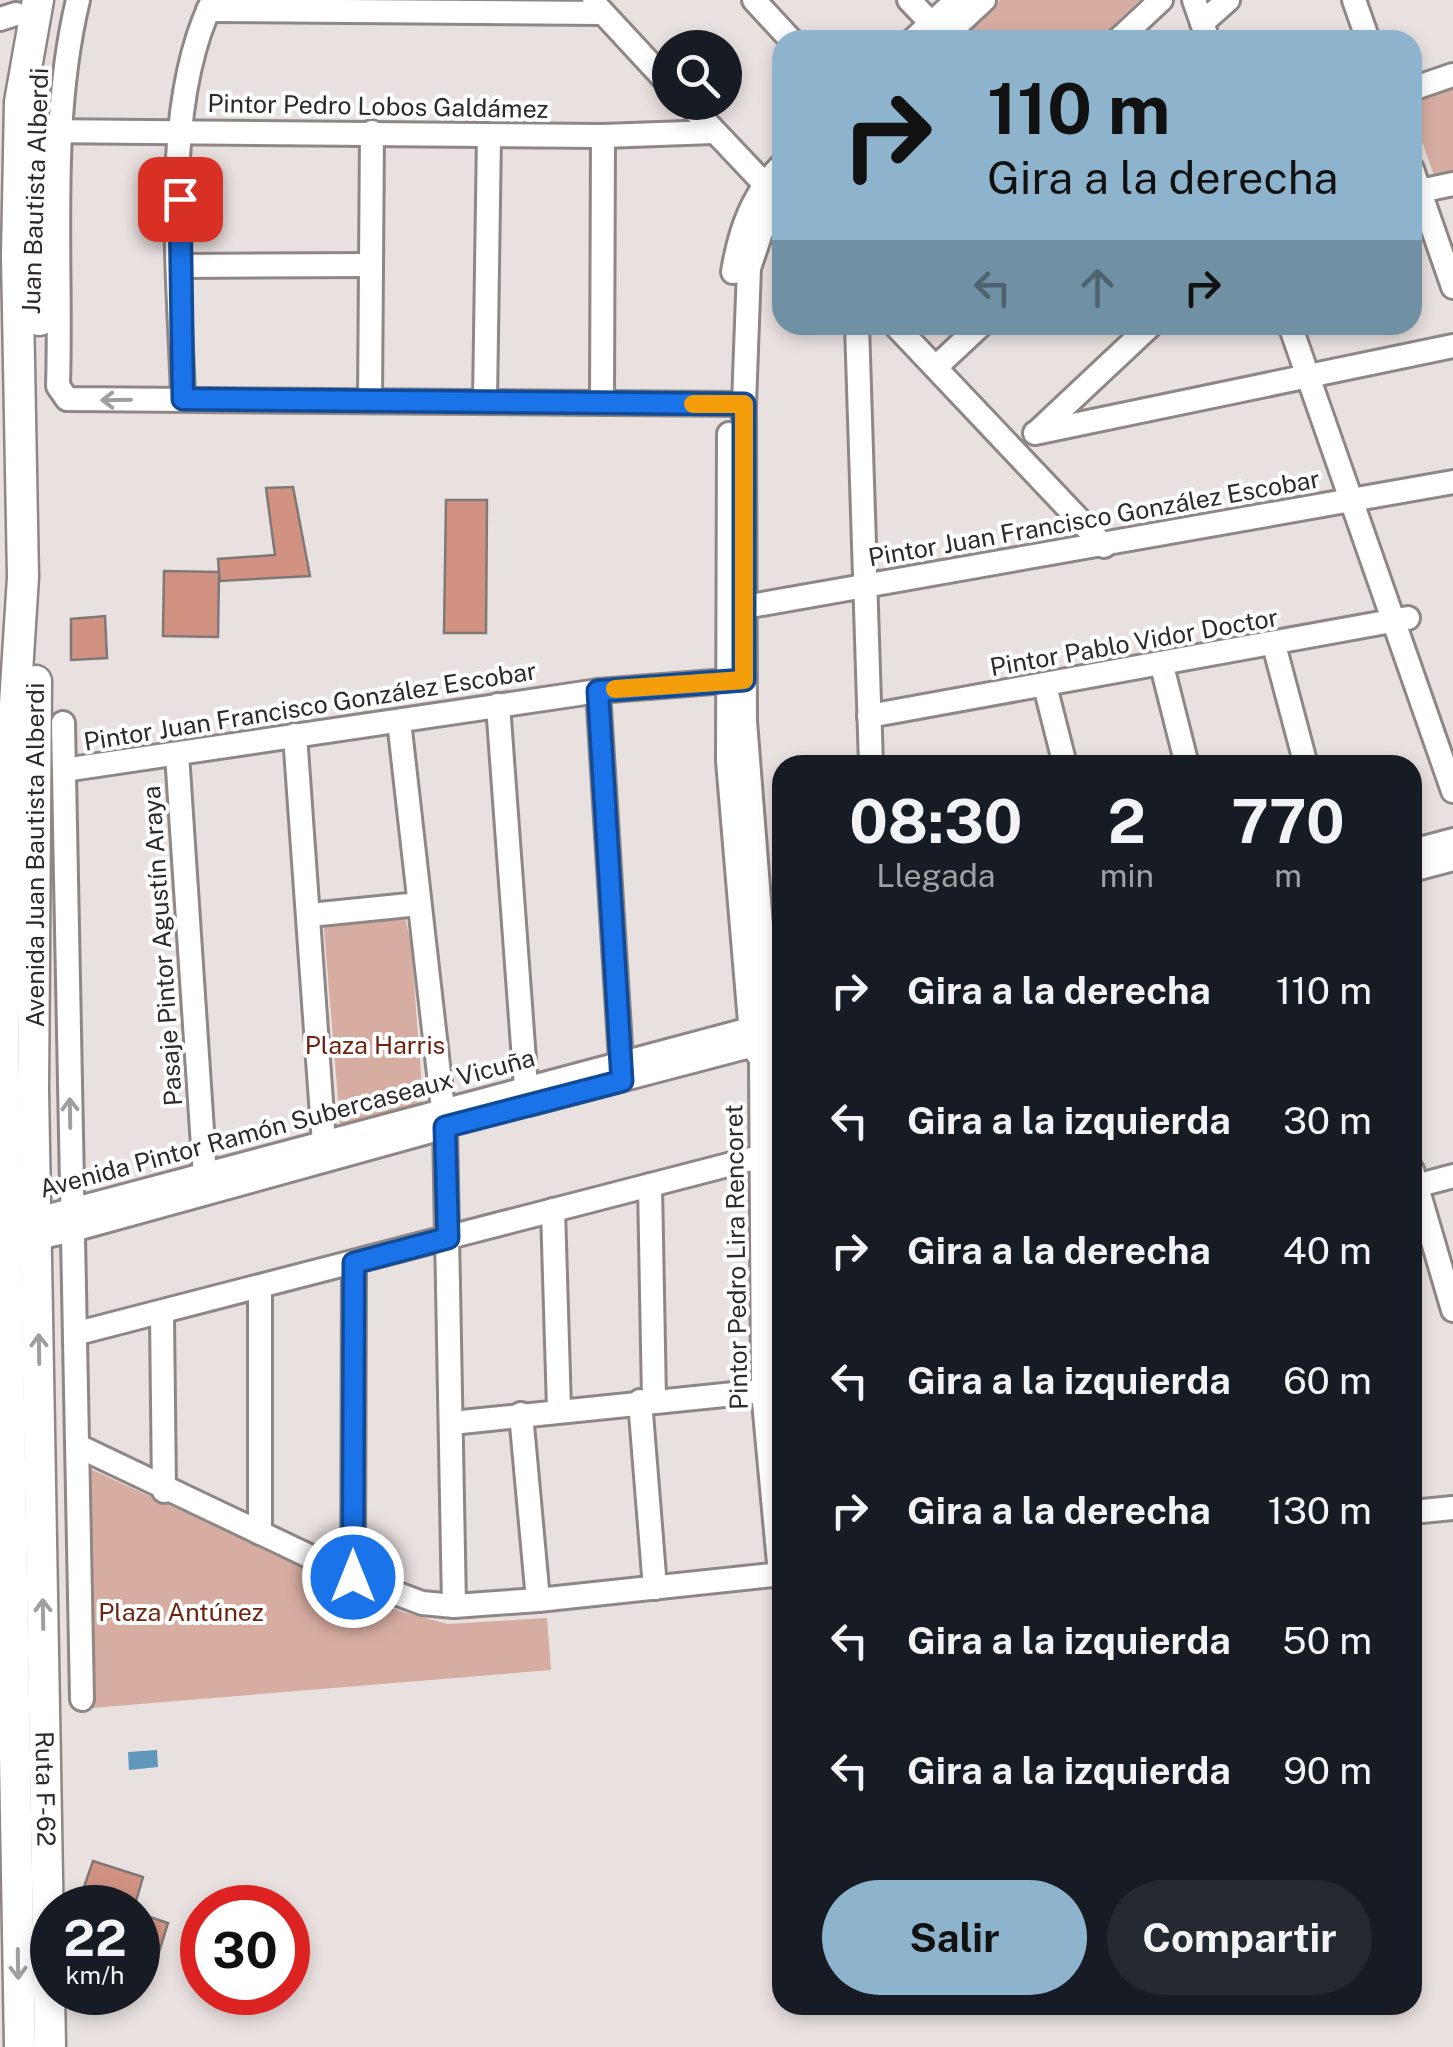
<!DOCTYPE html>
<html lang="es">
<head>
<meta charset="utf-8">
<style>
	:root { --surface:#171b24; --page:#242831; --text:#f1f3f6; --muted:#9ea1a6; --accent:#8db4cc }
	body { margin:0; font-family:"Public Sans",sans-serif; background:var(--page); color:var(--text); height:100vh; display:flex; flex-direction:column; font-size:38px; white-space:nowrap }
	* { box-sizing:border-box; margin:0 }
	p { font-size:32px; color:var(--muted) }
	.icon { flex:none; width:55px; height:55px; fill:none; stroke:currentColor; stroke-width:2; stroke-linecap:round; stroke-linejoin:round }
	.map { position:relative; flex:1; overflow:hidden }
	.drawer { position:absolute; left:772px; top:755px; width:650px; height:1260px; display:flex; flex-direction:column; background:var(--surface); border-radius:30px; box-shadow:0 5px 15px #0003 }
	.drawer>* { flex:none }
	.hud { position:absolute; left:772px; top:30px; width:650px; height:305px; border-radius:30px; box-shadow:0 5px 15px #0003; background:#8db4cc; color:#111; overflow:hidden }
	.buttons { position:absolute; left:652px; top:30px; display:grid; gap:20px }
	.buttons a { display:grid; place-items:center; width:90px; height:90px; border-radius:50%; background:var(--surface); box-shadow:0 5px 15px #0003; font-size:50px }
	.speed { position:absolute; left:30px; top:1885px; display:flex; gap:20px; font-size:50px; font-weight:700; text-align:center }
	.speed>* { display:grid; place-content:center; width:130px; height:130px; border-radius:50%; background:var(--surface); box-shadow:0 5px 15px #0003; line-height:1 }
	.speed small { font-size:25px; font-weight:400 }
	.speed .limit { border:15px solid #d22; background:#fff; color:#111 }
	.pin { position:absolute; display:grid; place-items:center; width:85px; height:85px; color:#fff; margin:-42px; border-radius:20px; box-shadow:0 5px 15px #0006 }
	.me { position:absolute; width:110px; margin:-55px; rotate:0deg; stroke-linejoin:round; filter:drop-shadow(0 0 8px #0008) }
	.turn { display:flex; align-items:center; gap:35px; height:210px; padding:0 50px; font-size:45px }
	.turn .icon { width:130px; height:130px; stroke-width:2.5 }
	.turn b { display:block; font-size:70px; line-height:85px }
	.lanes { display:flex; align-items:center; height:95px; padding:0 50px; background:#0003; justify-content:center; gap:50px; direction:ltr }
	.lanes .off { opacity:.35 }
	.eta { display:flex; justify-content:space-evenly; align-items:center; height:170px; text-align:center }
	.eta b { font-size:60px; font-weight:700; line-height:70px }
	.cta { display:flex; gap:20px; margin-top:auto; padding:20px 50px }
	.cta a { flex:1; height:115px; border-radius:60px; background:var(--accent); color:#111; font-size:40px; font-weight:700; line-height:115px; text-align:center }
	.cta a+a { background:var(--page); color:var(--text) }
	ul { padding:0; list-style:none }
	li { display:flex; align-items:center; gap:30px; height:130px; padding:0 50px }
	li div { flex:1 }
	li b { display:block; font-size:38px }
	li em { font-style:normal }
	.map>svg:first-child { display:block }
	.green { fill:#d8ada1 }
	.water { fill:#6297bd }
	.building { fill:#d19282; stroke:#7f7876; stroke-width:2.5 }
	.lines { fill:none; stroke-linecap:round; stroke-linejoin:round }
	.minor-casing { stroke:#8e8785; stroke-width:28 }
	.major-casing { stroke:#8e8785; stroke-width:35 }
	.minor { stroke:#fff; stroke-width:22 }
	.major { stroke:#fff; stroke-width:30 }
	.oneway { stroke:#a09f9f }
	.route-casing { stroke:#114b97; stroke-width:25 }
	.route { stroke:#1a73e8; stroke-width:18 }
	.slow { stroke:#f59e0b; stroke-width:18 }
	.labels { text-anchor:middle; stroke-width:8; stroke-linejoin:round; paint-order:stroke }
	.street-label { font-size:25px; fill:#2d2a29; stroke:#fff }
	.park-label { font-size:25px; fill:#6d2310; stroke:#fff }
</style>
</head>
<body>
<div class="map">
<svg width="1453" height="2047" viewBox="0 0 1453 2047">
	<rect width="100%" height="100%" fill="#e9e1df"/>
	<g class="green">
		<path d="M1000 0H1140L1098 40H958Z"/>
		<path d="M1453 85V175L1435 178 1413 116 1412 99Z"/>
		<path d="M56 800 63 1179 59 1172 57 1134Z"/>
		<path d="M398 916 406 921 411 943 423 1100 415 1108 340 1125 324 929 326 924Z"/>
		<path d="M86 1467 399 1611 448 1624 547 1618 551 1670 92 1708Z"/>
	</g>
	<path class="water" d="M157 1750 158 1767 129 1770 128 1752Z"/>
	<g class="building">
		<path d="M293 487 310 576 220 581 219 572 218 637 163 636 164 571 219 572 218 559 275 555 266 488Z"/>
		<path d="M446 500H487L486 633H444Z"/>
		<path d="M105 616 107 658 71 660V619Z"/>
		<path d="M93 1861 143 1877 134 1908 78 1904Z"/>
		<path d="M138 1913 168 1923 159 1952 138 1946Z"/>
	</g>
	<g class="lines">
		<defs>
			<g id="minor">
				<path d="M78 0C48 125 62 258 58 386L67 399 744 404"/>
				<path d="M754 0 791 40"/>
				<path d="M909 0 931 23"/>
				<path d="M1194 0 1208 40"/>
				<path d="M1354 0 1368 40"/>
				<path d="M594 3 670 85"/>
				<path d="M208 10 603 13"/>
				<path d="M0 19 16 14"/>
				<path d="M1202 23 1228 0"/>
				<path d="M913 40 957 0"/>
				<path d="M941 40 984 0"/>
				<path d="M1118 40 1161 0"/>
				<path d="M1412 89 1453 75"/>
				<path d="M687 102 773 193"/>
				<path d="M40 131 603 136 714 132"/>
				<path d="M1412 169 1453 287"/>
				<path d="M1420 191 1453 184"/>
				<path d="M180 266 371 265"/>
				<path d="M733 272C740 230 752 195 782 165"/>
				<path d="M857 325 871 765"/>
				<path d="M895 325 1104 546"/>
				<path d="M1290 325 1453 791"/>
				<path d="M936 367 981 325"/>
				<path d="M183 399C180 280 159 108 213 0"/>
				<path d="M370 401 372 132"/>
				<path d="M485 401 489 135"/>
				<path d="M602 403 603 136"/>
				<path d="M1037 432 1151 325"/>
				<path d="M1035 433 1453 346"/>
				<path d="M729 434 728 761 752 1046 761 1059"/>
				<path d="M745 607 1453 482"/>
				<path d="M1274 645 1306 765"/>
				<path d="M1162 666 1187 765"/>
				<path d="M1045 686 1065 765"/>
				<path d="M598 691 622 1077"/>
				<path d="M498 705 527 1101"/>
				<path d="M869 716 1408 618"/>
				<path d="M399 721 445 1127 454 1606"/>
				<path d="M63 723 82 1699"/>
				<path d="M295 735 325 1158"/>
				<path d="M177 754 206 1191"/>
				<path d="M64 770 598 691 739 680"/>
				<path d="M1412 851 1453 840"/>
				<path d="M1412 870 1453 859"/>
				<path d="M310 915 419 904"/>
				<path d="M529 1104 765 1042"/>
				<path d="M1412 1170 1453 1310"/>
				<path d="M650 1185 654 1400"/>
				<path d="M1412 1187 1453 1176"/>
				<path d="M553 1210 559 1409"/>
				<path d="M23 1223 765 1025"/>
				<path d="M23 1234 37 1238 73 1230 446 1127"/>
				<path d="M162 1315 164 1491"/>
				<path d="M78 1333 782 1151"/>
				<path d="M640 1401 655 1588"/>
				<path d="M521 1414 538 1600"/>
				<path d="M452 1423 782 1389"/>
				<path d="M78 1446 353 1577 422 1603 454 1606 538 1600 782 1574"/>
				<path d="M1412 1512 1453 1508"/>
				<path d="M260 1533V1290"/>
				<path d="M780 1574 763 1391 761 1059 770 1041 745 721 744 404 749 268 766 218 782 190"/>
				<path d="M353 1577 354 1263"/>
			</g>
			<g id="major">
				<path d="M39 320 40 151"/>
				<path id="s1" d="M36 681 33 1090 50 2047"/>
				<path d="M20 2047 3 1057 8 815 23 577 17 256 20 102 38 0"/>
			</g>
		</defs>
		<use href="#minor" class="minor-casing"/>
		<use href="#major" class="major-casing"/>
		<use href="#minor" class="minor"/>
		<use href="#major" class="major"/>
	</g>
	<defs><path id="oneway-shaft" d="M-6 0H5M1.5-3L5.5 0L1.5 3" fill="none" stroke-width="1.6" stroke-linecap="round" stroke-linejoin="round" transform="scale(2.5)"/></defs>
	<g class="oneway">
		<use href="#oneway-shaft" transform="translate(116 400) rotate(179)"/>
		<use href="#oneway-shaft" transform="translate(70 1113) rotate(-91)"/>
		<use href="#oneway-shaft" transform="translate(39 1349) rotate(-91)"/>
		<use href="#oneway-shaft" transform="translate(43 1614) rotate(-91)"/>
		<use href="#oneway-shaft" transform="translate(18 1964) rotate(89)"/>
	</g>
	<g class="lines">
		<defs>
			<path id="route" d="M180 199 183 399 744 404V680L598 691 622 1081 445 1127 448 1238 354 1263 353 1577"/>
		</defs>
		<use href="#route" class="route-casing"/>
		<use href="#route" class="route"/>
		<path class="slow" d="M615 689 744 680V404H693"/>
	</g>
	<g class="labels">
		<g class="street-label">
			<text transform="translate(378 106) rotate(1)" y="9">Pintor Pedro Lobos Galdámez</text>
			<text transform="translate(35 191) rotate(-88)" y="9">Juan Bautista Alberdi</text>
			<text transform="translate(1094 518) rotate(-10)" y="9">Pintor Juan Francisco González Escobar</text>
			<text transform="translate(1134 642) rotate(-10)" y="9">Pintor Pablo Vidor Doctor</text>
			<text transform="translate(310 706) rotate(-9)" y="9">Pintor Juan Francisco González Escobar</text>
			<text transform="translate(35 855) rotate(-90)" y="9">Avenida Juan Bautista Alberdi</text>
			<text transform="translate(162 946) rotate(-94)" y="9">Pasaje Pintor Agustín Araya</text>
			<text transform="translate(287 1123) rotate(-15)" y="9">Avenida Pintor Ramón Subercaseaux Vicuña</text>
			<text transform="translate(736 1257) rotate(-91)" y="9">Pintor Pedro Lira Rencoret</text>
			<text dy="9" stroke="none"><textPath href="#s1" startOffset="1108">Ruta F-62</textPath></text>
		</g>
		<g class="park-label">
			<text x="375" y="1054">Plaza Harris</text>
			<text x="181" y="1621">Plaza Antúnez</text>
		</g>
	</g>
</svg>
<div class="buttons">
<a><svg class="icon" aria-label="search" viewBox="0 0 24 24"><circle cx="10" cy="10" r="6"/><path d="M15 15l6 6"/></svg></a>
</div>
<div class="speed"><div>22<small>km/h</small></div><div class="limit">30</div></div>
<div class="pin" style="left:180px;top:199px;background:#d93025"><svg class="icon" aria-label="arrive" viewBox="0 0 24 24"><path d="M6 21V4h12l-3 4 3 4H6"/></svg></div>
<svg class="me" style="left:353px;top:1577px" viewBox="-20 -20 40 40"><circle r="17" fill="#1a73e8" stroke="#fff" stroke-width="3"/><path d="M0-11L8 9 0 5-8 9z" fill="#fff"/></svg>
<div class="hud">
<div class="turn"><svg class="icon" aria-label="right" viewBox="0 0 24 24"><path d="M7 20v-9h11M14 6l5 5-5 5"/></svg><div><b>110 m</b>Gira a la derecha</div></div>
<div class="lanes"><svg class="icon off" aria-label="left" viewBox="0 0 24 24"><path d="M17 20v-9H6M10 6l-5 5 5 5"/></svg><svg class="icon off" aria-label="ahead" viewBox="0 0 24 24"><path d="M12 20V5M6 11l6-6 6 6"/></svg><svg class="icon" aria-label="right" viewBox="0 0 24 24"><path d="M7 20v-9h11M14 6l5 5-5 5"/></svg></div>
</div>
<section class="drawer">
<div class="eta">
<div><b>08:30</b><p>Llegada</p></div>
<div><b>2</b><p>min</p></div>
<div><b>770</b><p>m</p></div>
</div>
<ul>
<li><svg class="icon" aria-label="right" viewBox="0 0 24 24"><path d="M7 20v-9h11M14 6l5 5-5 5"/></svg><div><b>Gira a la derecha</b></div><em>110 m</em></li>
<li><svg class="icon" aria-label="left" viewBox="0 0 24 24"><path d="M17 20v-9H6M10 6l-5 5 5 5"/></svg><div><b>Gira a la izquierda</b></div><em>30 m</em></li>
<li><svg class="icon" aria-label="right" viewBox="0 0 24 24"><path d="M7 20v-9h11M14 6l5 5-5 5"/></svg><div><b>Gira a la derecha</b></div><em>40 m</em></li>
<li><svg class="icon" aria-label="left" viewBox="0 0 24 24"><path d="M17 20v-9H6M10 6l-5 5 5 5"/></svg><div><b>Gira a la izquierda</b></div><em>60 m</em></li>
<li><svg class="icon" aria-label="right" viewBox="0 0 24 24"><path d="M7 20v-9h11M14 6l5 5-5 5"/></svg><div><b>Gira a la derecha</b></div><em>130 m</em></li>
<li><svg class="icon" aria-label="left" viewBox="0 0 24 24"><path d="M17 20v-9H6M10 6l-5 5 5 5"/></svg><div><b>Gira a la izquierda</b></div><em>50 m</em></li>
<li><svg class="icon" aria-label="left" viewBox="0 0 24 24"><path d="M17 20v-9H6M10 6l-5 5 5 5"/></svg><div><b>Gira a la izquierda</b></div><em>90 m</em></li>
</ul>
<div class="cta"><a>Salir</a><a>Compartir</a></div>
</section>
</div>
</body>
</html>
